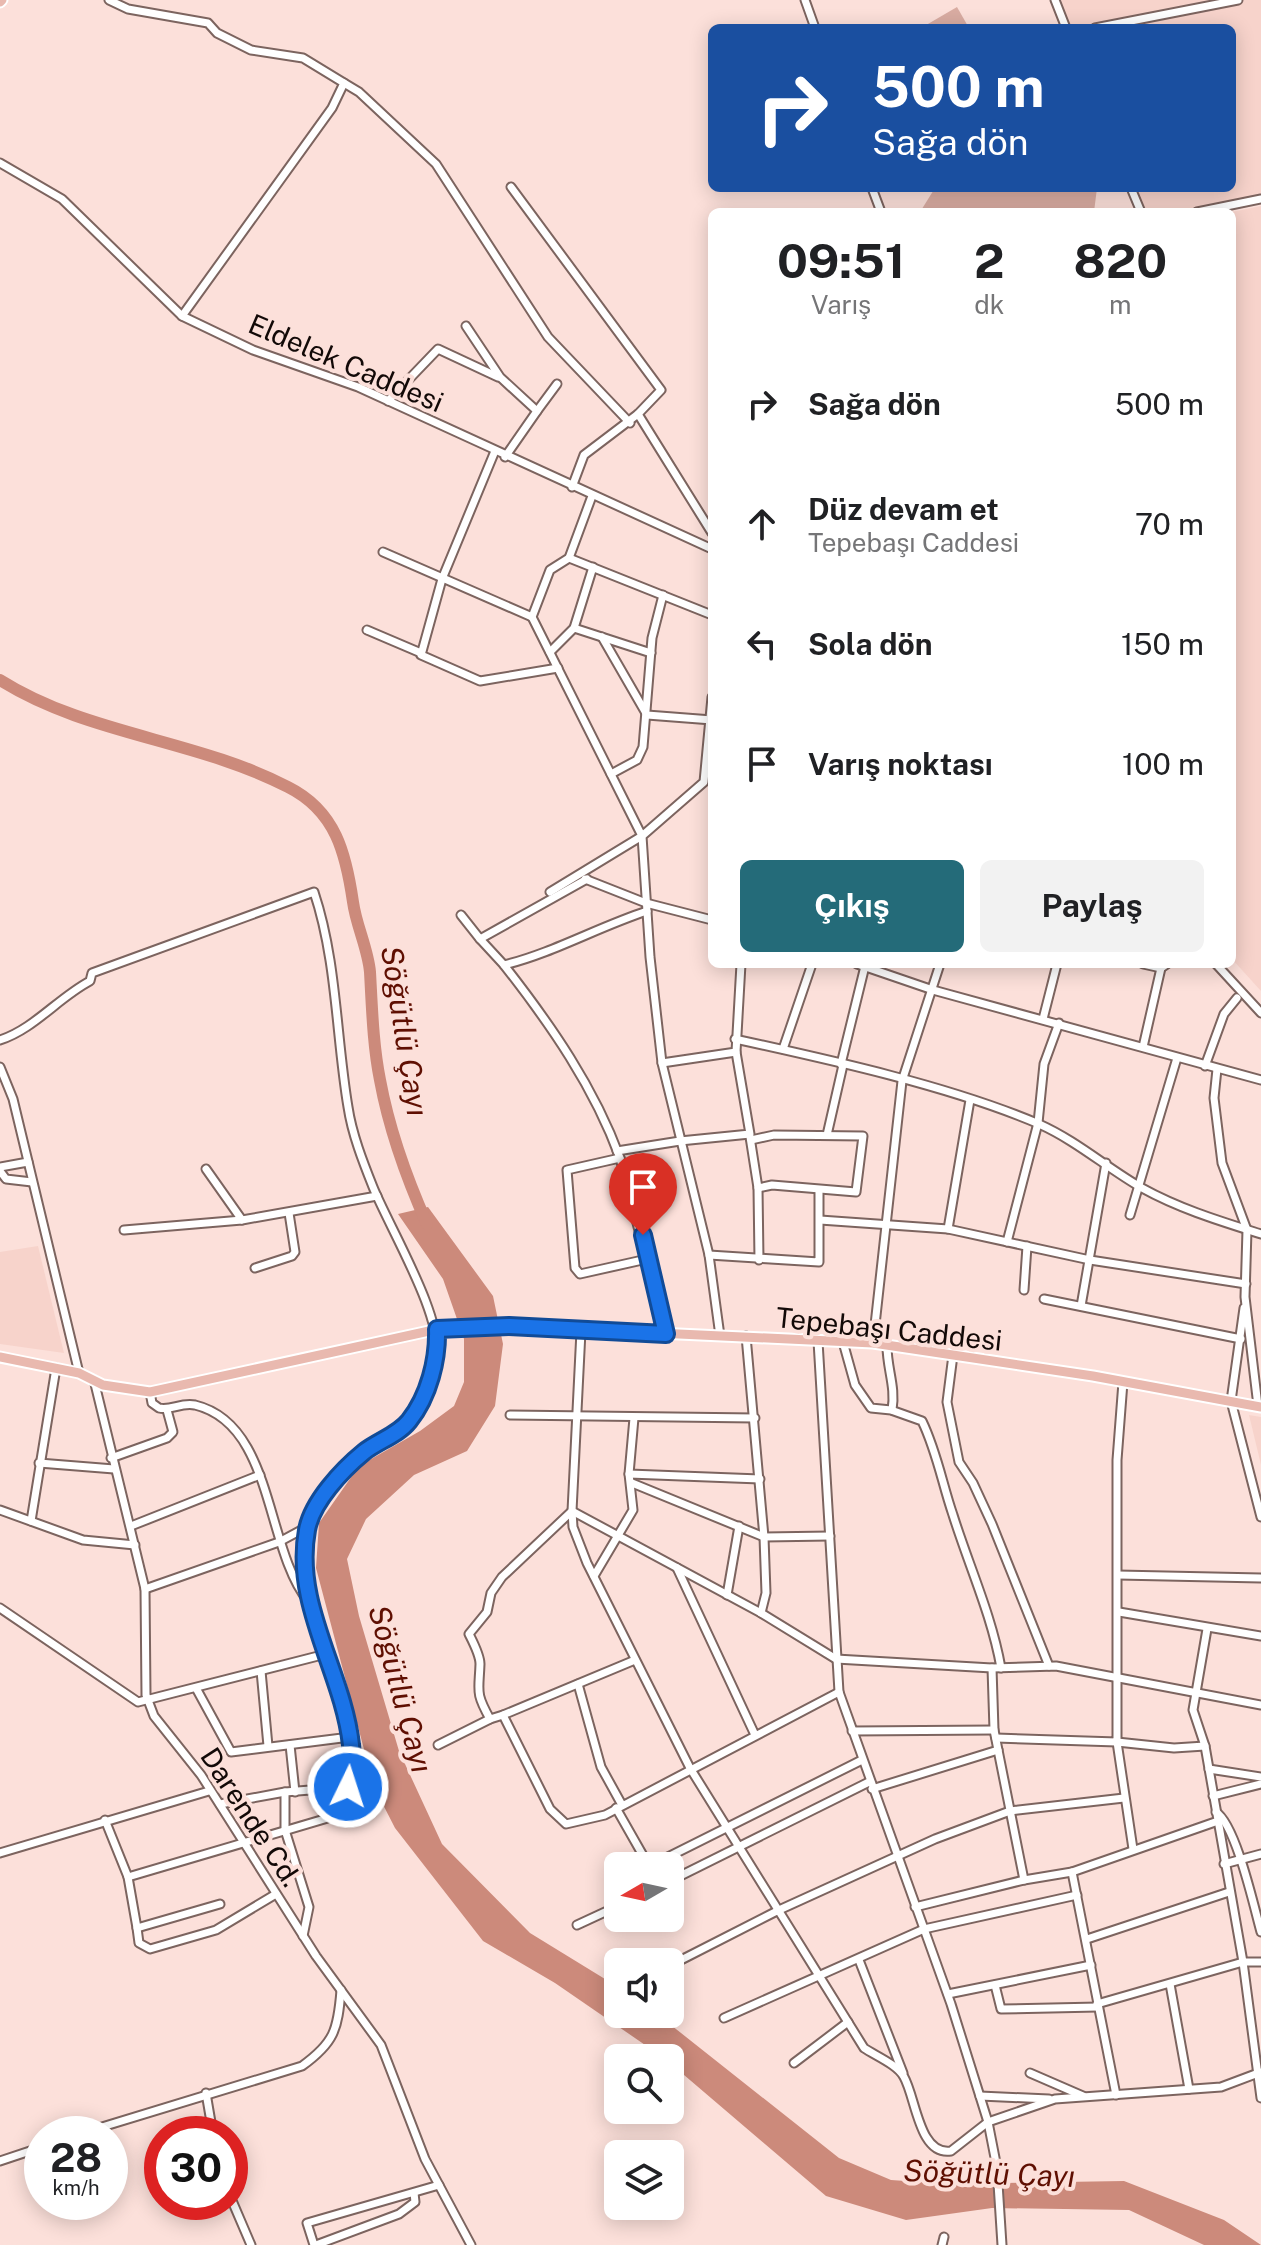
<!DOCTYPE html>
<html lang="tr">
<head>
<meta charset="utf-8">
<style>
	:root { --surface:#fff; --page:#f2f2f2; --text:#202124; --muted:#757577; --accent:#246b79 }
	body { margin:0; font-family:"Public Sans",sans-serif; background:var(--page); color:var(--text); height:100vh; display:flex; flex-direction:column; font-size:30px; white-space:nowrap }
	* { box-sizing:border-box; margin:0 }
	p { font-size:26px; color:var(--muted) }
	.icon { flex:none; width:44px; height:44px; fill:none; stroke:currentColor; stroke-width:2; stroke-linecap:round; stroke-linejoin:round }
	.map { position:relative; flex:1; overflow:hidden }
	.side { position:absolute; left:708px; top:208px; width:528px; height:760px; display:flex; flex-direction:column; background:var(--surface); border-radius:12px; box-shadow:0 4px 20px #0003 }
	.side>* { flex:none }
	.top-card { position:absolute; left:708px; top:24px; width:528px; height:168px; border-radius:12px; box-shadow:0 4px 20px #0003; background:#1a4fa0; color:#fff; overflow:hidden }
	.needle { width:52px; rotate:261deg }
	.controls { position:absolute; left:604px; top:1852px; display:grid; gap:16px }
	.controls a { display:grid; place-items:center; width:80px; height:80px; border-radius:12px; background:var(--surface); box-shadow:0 4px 20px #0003; font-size:40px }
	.speed { position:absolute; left:24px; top:2116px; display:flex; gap:16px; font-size:40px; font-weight:700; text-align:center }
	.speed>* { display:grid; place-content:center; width:104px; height:104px; border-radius:50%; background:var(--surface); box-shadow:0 4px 20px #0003; line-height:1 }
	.speed small { font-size:20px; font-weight:400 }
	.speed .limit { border:12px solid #d22; background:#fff; color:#111 }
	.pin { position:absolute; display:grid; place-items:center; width:68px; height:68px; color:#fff; margin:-82px -34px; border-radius:50% 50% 50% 0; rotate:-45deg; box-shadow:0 0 8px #0007 }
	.pin .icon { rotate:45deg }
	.me { position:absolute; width:88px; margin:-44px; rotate:4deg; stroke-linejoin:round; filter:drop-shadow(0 0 6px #0008) }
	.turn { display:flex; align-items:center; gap:28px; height:168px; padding:0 32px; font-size:36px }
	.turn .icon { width:104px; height:104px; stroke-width:2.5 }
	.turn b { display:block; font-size:56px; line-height:68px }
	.eta { display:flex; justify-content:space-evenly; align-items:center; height:136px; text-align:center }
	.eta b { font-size:48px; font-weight:700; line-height:56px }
	.action { display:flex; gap:16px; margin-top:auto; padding:16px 32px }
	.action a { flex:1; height:92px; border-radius:12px; background:var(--accent); color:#fff; font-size:32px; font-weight:700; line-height:92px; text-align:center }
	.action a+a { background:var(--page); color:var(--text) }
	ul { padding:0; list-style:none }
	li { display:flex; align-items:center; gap:24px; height:120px; padding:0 32px }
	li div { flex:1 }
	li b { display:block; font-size:30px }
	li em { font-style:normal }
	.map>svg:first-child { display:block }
	.built { fill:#f7d3cb }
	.green { fill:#d9aca2 }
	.water { fill:#cc8a7b }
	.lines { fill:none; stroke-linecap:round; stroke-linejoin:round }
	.river { stroke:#cc8a7b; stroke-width:12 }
	.minor-casing { stroke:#7c645f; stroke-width:11 }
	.major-casing { stroke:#fff; stroke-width:13 }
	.minor { stroke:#fff; stroke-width:7 }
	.major { stroke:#e9b9af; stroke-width:9 }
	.route-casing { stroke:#114b97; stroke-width:20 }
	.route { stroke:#1a73e8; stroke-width:14 }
	.labels { text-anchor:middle; stroke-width:8; stroke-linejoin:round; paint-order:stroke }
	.street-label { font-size:28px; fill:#120907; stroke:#fce0da }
	.water-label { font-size:30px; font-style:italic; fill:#5f0f02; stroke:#fce0da }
</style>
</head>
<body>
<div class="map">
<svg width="1261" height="2245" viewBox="0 0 1261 2245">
	<rect width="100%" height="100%" fill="#fce0da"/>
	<g class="built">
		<path d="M1055 0H1261V199L1229 212H1140L1131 188H1232V28H1066Z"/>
		<path d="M1261 206V991L1232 959V212Z"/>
		<path d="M38 1246 64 1353 0 1344V1252Z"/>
		<path d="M1249 1415 1261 1417V1465Z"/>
	</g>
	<g class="green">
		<path d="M957 7 969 28H921Z"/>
		<path d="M935 188H1097L1094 212H920Z"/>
	</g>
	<path class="water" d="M428 1207 493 1296 503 1344 495 1406 467 1451 414 1475 366 1519 347 1559 359 1616 399 1751 442 1844 530 1933 618 1987V2014H657L839 2158 891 2180 949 2184 1124 2181 1224 2220 1261 2245H1204L1129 2210 992 2208 906 2220 826 2196 670 2063V2058H664L555 1983 483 1941 395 1828 374 1787 316 1568 319 1523 359 1466 420 1431 454 1406 464 1382V1339L443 1279 398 1214Z"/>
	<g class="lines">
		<path class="river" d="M0 680C87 735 196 739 288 787 336 811 346 854 353 902 356 925 368 949 370 972 372 1008 373 1045 380 1080 389 1129 407 1179 427 1224"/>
		<defs>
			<g id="minor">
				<path d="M109 0 128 9 208 23 217 33 251 50 303 58 344 83 332 108 182 316"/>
				<path d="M805 0 815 28"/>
				<path d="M1055 0 1066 28"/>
				<path d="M1095 28 1238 0"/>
				<path d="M344 83 359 92 436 164 548 337 630 423"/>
				<path d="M0 163 62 199 182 316 253 350 358 387 712 549"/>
				<path d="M511 187 661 390 638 414"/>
				<path d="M872 188 881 212"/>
				<path d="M1131 188 1141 212"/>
				<path d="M1197 212 1261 199"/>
				<path d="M466 326 500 377 537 411 505 457"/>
				<path d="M388 401 438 349 498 377"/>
				<path d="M537 411 557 384"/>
				<path d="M495 451 442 579 421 655 480 681 558 668"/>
				<path d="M572 487 584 455 638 414 712 533"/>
				<path d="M383 552 532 617"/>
				<path d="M569 558 712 615"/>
				<path d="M574 628 651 653"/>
				<path d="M367 630 421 653"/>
				<path d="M602 637 647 715 712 720"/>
				<path d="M550 652 574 628 593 567"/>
				<path d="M712 697 704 782 642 836 650 957 662 1063 709 1255 720 1336"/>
				<path d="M611 774 637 760 643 747 652 638 663 595"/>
				<path d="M585 879 646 903 712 920"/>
				<path d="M550 892 642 836 532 617 550 570 569 558 592 496"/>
				<path d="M461 915 480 939 587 879"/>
				<path d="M480 939 504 965C553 953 598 927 647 911"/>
				<path d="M857 964 933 990 1261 1080"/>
				<path d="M1143 964 1161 968"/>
				<path d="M1216 964 1261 1013"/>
				<path d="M504 965C551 1025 594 1087 620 1158L567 1170 575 1268 580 1274 647 1259"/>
				<path d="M1043 1019 1057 964"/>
				<path d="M735 1039C831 1060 950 1086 1039 1124 1077 1141 1107 1168 1142 1188 1180 1209 1220 1221 1261 1234"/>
				<path d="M0 1040C34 1029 58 998 90 981L92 973 314 892C337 961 336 1036 348 1107 352 1134 363 1162 373 1187 390 1229 446 1321 436 1361 431 1380 422 1405 409 1421 398 1435 379 1441 365 1452 334 1475 306 1512 305 1552 303 1627 383 1751 338 1815L128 1877"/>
				<path d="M1143 1047 1161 968 1167 964"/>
				<path d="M783 1049 812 964"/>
				<path d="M662 1063 736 1052 741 964"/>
				<path d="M841 1064 865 966"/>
				<path d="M1205 1066 1224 1014 1237 998"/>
				<path d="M0 1067 13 1099 79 1373"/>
				<path d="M1217 1069 1214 1098 1222 1163 1247 1230 1245 1297 1258 1406"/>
				<path d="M827 1135 843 1065"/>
				<path d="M750 1137 758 1188 759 1260"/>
				<path d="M751 1140 774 1135 863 1136 856 1192 772 1185 758 1188"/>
				<path d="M617 1151 680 1141 750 1134 736 1052"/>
				<path d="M620 1158 666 1334"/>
				<path d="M0 1167 28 1162"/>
				<path d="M206 1169 242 1220"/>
				<path d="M0 1171 6 1179 32 1182"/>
				<path d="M1130 1215 1177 1058"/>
				<path d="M820 1220 948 1229 1090 1260 1246 1284"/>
				<path d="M948 1229 970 1100"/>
				<path d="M124 1230 242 1220 377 1196"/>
				<path d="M1007 1242 1038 1123 1044 1064 1059 1023"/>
				<path d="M709 1255 819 1262V1192"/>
				<path d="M255 1268 292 1256 295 1252 289 1213"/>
				<path d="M1024 1290 1027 1246"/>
				<path d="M1044 1299 1241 1339"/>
				<path d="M1081 1306 1106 1163"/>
				<path d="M1244 1308 1231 1401 1261 1517"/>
				<path d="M581 1331 572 1511 573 1527 587 1563 690 1768 864 2048C876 2056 898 2065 904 2077 916 2098 919 2156 951 2151L988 2122 1055 2099 1221 2087 1261 2072"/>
				<path d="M746 1336 764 1537 766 1593 761 1613"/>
				<path d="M818 1341 839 1692 951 2004 988 2122 997 2168 1002 2245"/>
				<path d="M843 1342 855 1385 871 1408 891 1410 922 1421C937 1452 942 1483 953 1515 969 1566 992 1616 1001 1668"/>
				<path d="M873 1343 902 1081 940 964"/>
				<path d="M887 1346C887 1369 896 1387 892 1410"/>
				<path d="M953 1355 947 1402 959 1462 973 1483 992 1524 1049 1666"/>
				<path d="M94 1380 145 1589 146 1695 154 1716 201 1775 316 1956 381 2045 425 2159 471 2245"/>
				<path d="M150 1392 152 1403 159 1408C171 1411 181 1402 195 1405 274 1424 265 1548 308 1601"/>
				<path d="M510 1415 755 1418"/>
				<path d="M111 1458 167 1438 173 1432 167 1410"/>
				<path d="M39 1463 114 1469"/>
				<path d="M629 1474 760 1479"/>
				<path d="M632 1483 764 1537 830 1536"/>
				<path d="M0 1510 83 1540 135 1545"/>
				<path d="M31 1521 56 1368"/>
				<path d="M131 1526 260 1475"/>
				<path d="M677 1568 755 1735"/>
				<path d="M1118 1575 1261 1578"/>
				<path d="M594 1576 633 1510 629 1474 634 1418"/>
				<path d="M145 1589 279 1542 307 1527"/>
				<path d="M727 1595 739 1526"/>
				<path d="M0 1608 138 1702 326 1654"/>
				<path d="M1119 1612 1261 1636"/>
				<path d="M1207 1629 1193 1710 1205 1746 1243 1962 1261 2098"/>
				<path d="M635 1660 503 1715 550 1809 566 1824 605 1815 839 1692"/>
				<path d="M992 1668 994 1730 1024 1880"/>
				<path d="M261 1671 268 1746"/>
				<path d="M578 1684 601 1767 622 1805"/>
				<path d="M196 1688 231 1752 350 1737"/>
				<path d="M503 1715 490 1719C475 1692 479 1692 480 1664 480 1655 473 1642 469 1634L487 1612 491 1593 502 1577 572 1511 761 1613 836 1659 992 1668 1056 1666 1261 1705"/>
				<path d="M852 1731 994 1730"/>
				<path d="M996 1738 1117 1742V1460L1123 1382"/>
				<path d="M290 1745 295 1792"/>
				<path d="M438 1745 490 1719"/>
				<path d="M1209 1769 1261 1777"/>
				<path d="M872 1789 998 1750"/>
				<path d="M285 1792V1830L309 1907 303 1936"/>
				<path d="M1213 1796 1261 1784"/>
				<path d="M220 1804 285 1792 348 1787"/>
				<path d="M616 1808 649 1866"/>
				<path d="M1216 1812C1236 1825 1254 1907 1261 1932"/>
				<path d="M105 1820 128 1877 137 1928 220 1904"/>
				<path d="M1133 1849 1117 1742 1174 1748 1205 1746"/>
				<path d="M0 1853 209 1791"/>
				<path d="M1224 1864 1261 1854"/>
				<path d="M650 1866 862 1760"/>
				<path d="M1072 1872 1116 2095"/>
				<path d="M670 1881 869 1782"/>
				<path d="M915 1907 1024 1880 1072 1872 1218 1821"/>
				<path d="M577 1925 618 1906"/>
				<path d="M137 1928 139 1943 150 1949 216 1930 276 1894"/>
				<path d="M1087 1939 1229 1892"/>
				<path d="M859 1960 903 2073"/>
				<path d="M677 1962 779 1910 935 1839 1010 1811 1124 1798"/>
				<path d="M1170 1984 1189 2089"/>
				<path d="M995 1985 1001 2009 1098 2007"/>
				<path d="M948 1994 1091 1965"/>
				<path d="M1097 2004 1243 1962H1261"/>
				<path d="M724 2018 924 1929 1077 1895"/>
				<path d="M794 2063 848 2022"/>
				<path d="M1030 2073 1083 2096"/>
				<path d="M206 2093 213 2134"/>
				<path d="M980 2096 1049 2099"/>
				<path d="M79 2134 302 2066C334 2043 338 2030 341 1990"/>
				<path d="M0 2161 42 2147"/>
				<path d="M230 2196 251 2245"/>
				<path d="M314 2245 307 2223 439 2185"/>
				<path d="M316 2245 399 2214 415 2202 414 2193"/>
				<path d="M942 2245 944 2237"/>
			</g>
			<g id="major">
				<path d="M0 2 2 0"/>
				<path d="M0 1357 79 1373 103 1385 150 1392 452 1326H509L873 1343 1093 1376 1261 1407"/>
			</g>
		</defs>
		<use href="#minor" class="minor-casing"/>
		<use href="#major" class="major-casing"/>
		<use href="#minor" class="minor"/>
		<use href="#major" class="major"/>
	</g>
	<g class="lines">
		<defs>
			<path id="route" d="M348 1787C350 1773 353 1759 351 1745 343 1672 293 1605 307 1530 312 1502 342 1470 364 1452 378 1441 398 1435 409 1421 429 1396 438 1359 437 1329L509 1326 666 1334 643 1235"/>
		</defs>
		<use href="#route" class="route-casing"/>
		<use href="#route" class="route"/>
	</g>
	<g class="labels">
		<g class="street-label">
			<text transform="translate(346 363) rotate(23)" y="10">Eldelek Caddesi</text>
			<text transform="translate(889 1329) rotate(6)" y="10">Tepebaşı Caddesi</text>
			<text transform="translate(251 1817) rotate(57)" y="10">Darende Cd.</text>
		</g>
		<g class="water-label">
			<text transform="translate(404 1031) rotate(81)" y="10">Söğütlü Çayı</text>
			<text transform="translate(400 1689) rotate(75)" y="10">Söğütlü Çayı</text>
			<text transform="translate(989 2174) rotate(2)" y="10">Söğütlü Çayı</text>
		</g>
	</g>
</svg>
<div class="controls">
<a><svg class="needle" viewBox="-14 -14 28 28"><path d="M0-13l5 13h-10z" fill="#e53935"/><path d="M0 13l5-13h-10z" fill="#757577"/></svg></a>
<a><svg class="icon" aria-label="sound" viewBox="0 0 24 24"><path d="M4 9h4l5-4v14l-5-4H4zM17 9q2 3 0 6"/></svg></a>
<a><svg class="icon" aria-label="search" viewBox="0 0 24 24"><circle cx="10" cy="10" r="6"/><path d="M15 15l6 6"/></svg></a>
<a><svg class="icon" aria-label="layers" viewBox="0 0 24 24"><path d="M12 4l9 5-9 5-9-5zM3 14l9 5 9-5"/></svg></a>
</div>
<div class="speed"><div>28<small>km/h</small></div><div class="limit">30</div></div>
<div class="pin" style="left:643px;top:1235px;background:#d93025"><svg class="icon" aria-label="arrive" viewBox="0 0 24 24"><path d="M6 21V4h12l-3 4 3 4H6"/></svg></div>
<svg class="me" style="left:348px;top:1787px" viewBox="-20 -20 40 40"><circle r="17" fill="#1a73e8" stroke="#fff" stroke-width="3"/><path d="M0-11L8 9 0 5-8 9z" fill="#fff"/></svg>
<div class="top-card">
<div class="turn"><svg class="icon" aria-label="right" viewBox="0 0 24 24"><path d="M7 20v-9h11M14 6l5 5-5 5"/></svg><div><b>500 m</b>Sağa dön</div></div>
</div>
<section class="side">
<div class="eta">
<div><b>09:51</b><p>Varış</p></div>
<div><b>2</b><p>dk</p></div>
<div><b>820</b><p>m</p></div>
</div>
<ul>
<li><svg class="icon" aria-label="right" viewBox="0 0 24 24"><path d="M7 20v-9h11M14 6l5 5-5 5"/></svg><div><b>Sağa dön</b></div><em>500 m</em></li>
<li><svg class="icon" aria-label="ahead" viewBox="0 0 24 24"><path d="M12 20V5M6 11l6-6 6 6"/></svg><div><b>Düz devam et</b><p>Tepebaşı Caddesi</p></div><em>70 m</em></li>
<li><svg class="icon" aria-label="left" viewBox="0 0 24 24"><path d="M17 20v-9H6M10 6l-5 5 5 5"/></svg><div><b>Sola dön</b></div><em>150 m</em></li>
<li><svg class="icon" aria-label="arrive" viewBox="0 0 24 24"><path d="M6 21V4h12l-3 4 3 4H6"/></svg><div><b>Varış noktası</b></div><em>100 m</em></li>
</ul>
<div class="action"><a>Çıkış</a><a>Paylaş</a></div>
</section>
</div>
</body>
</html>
